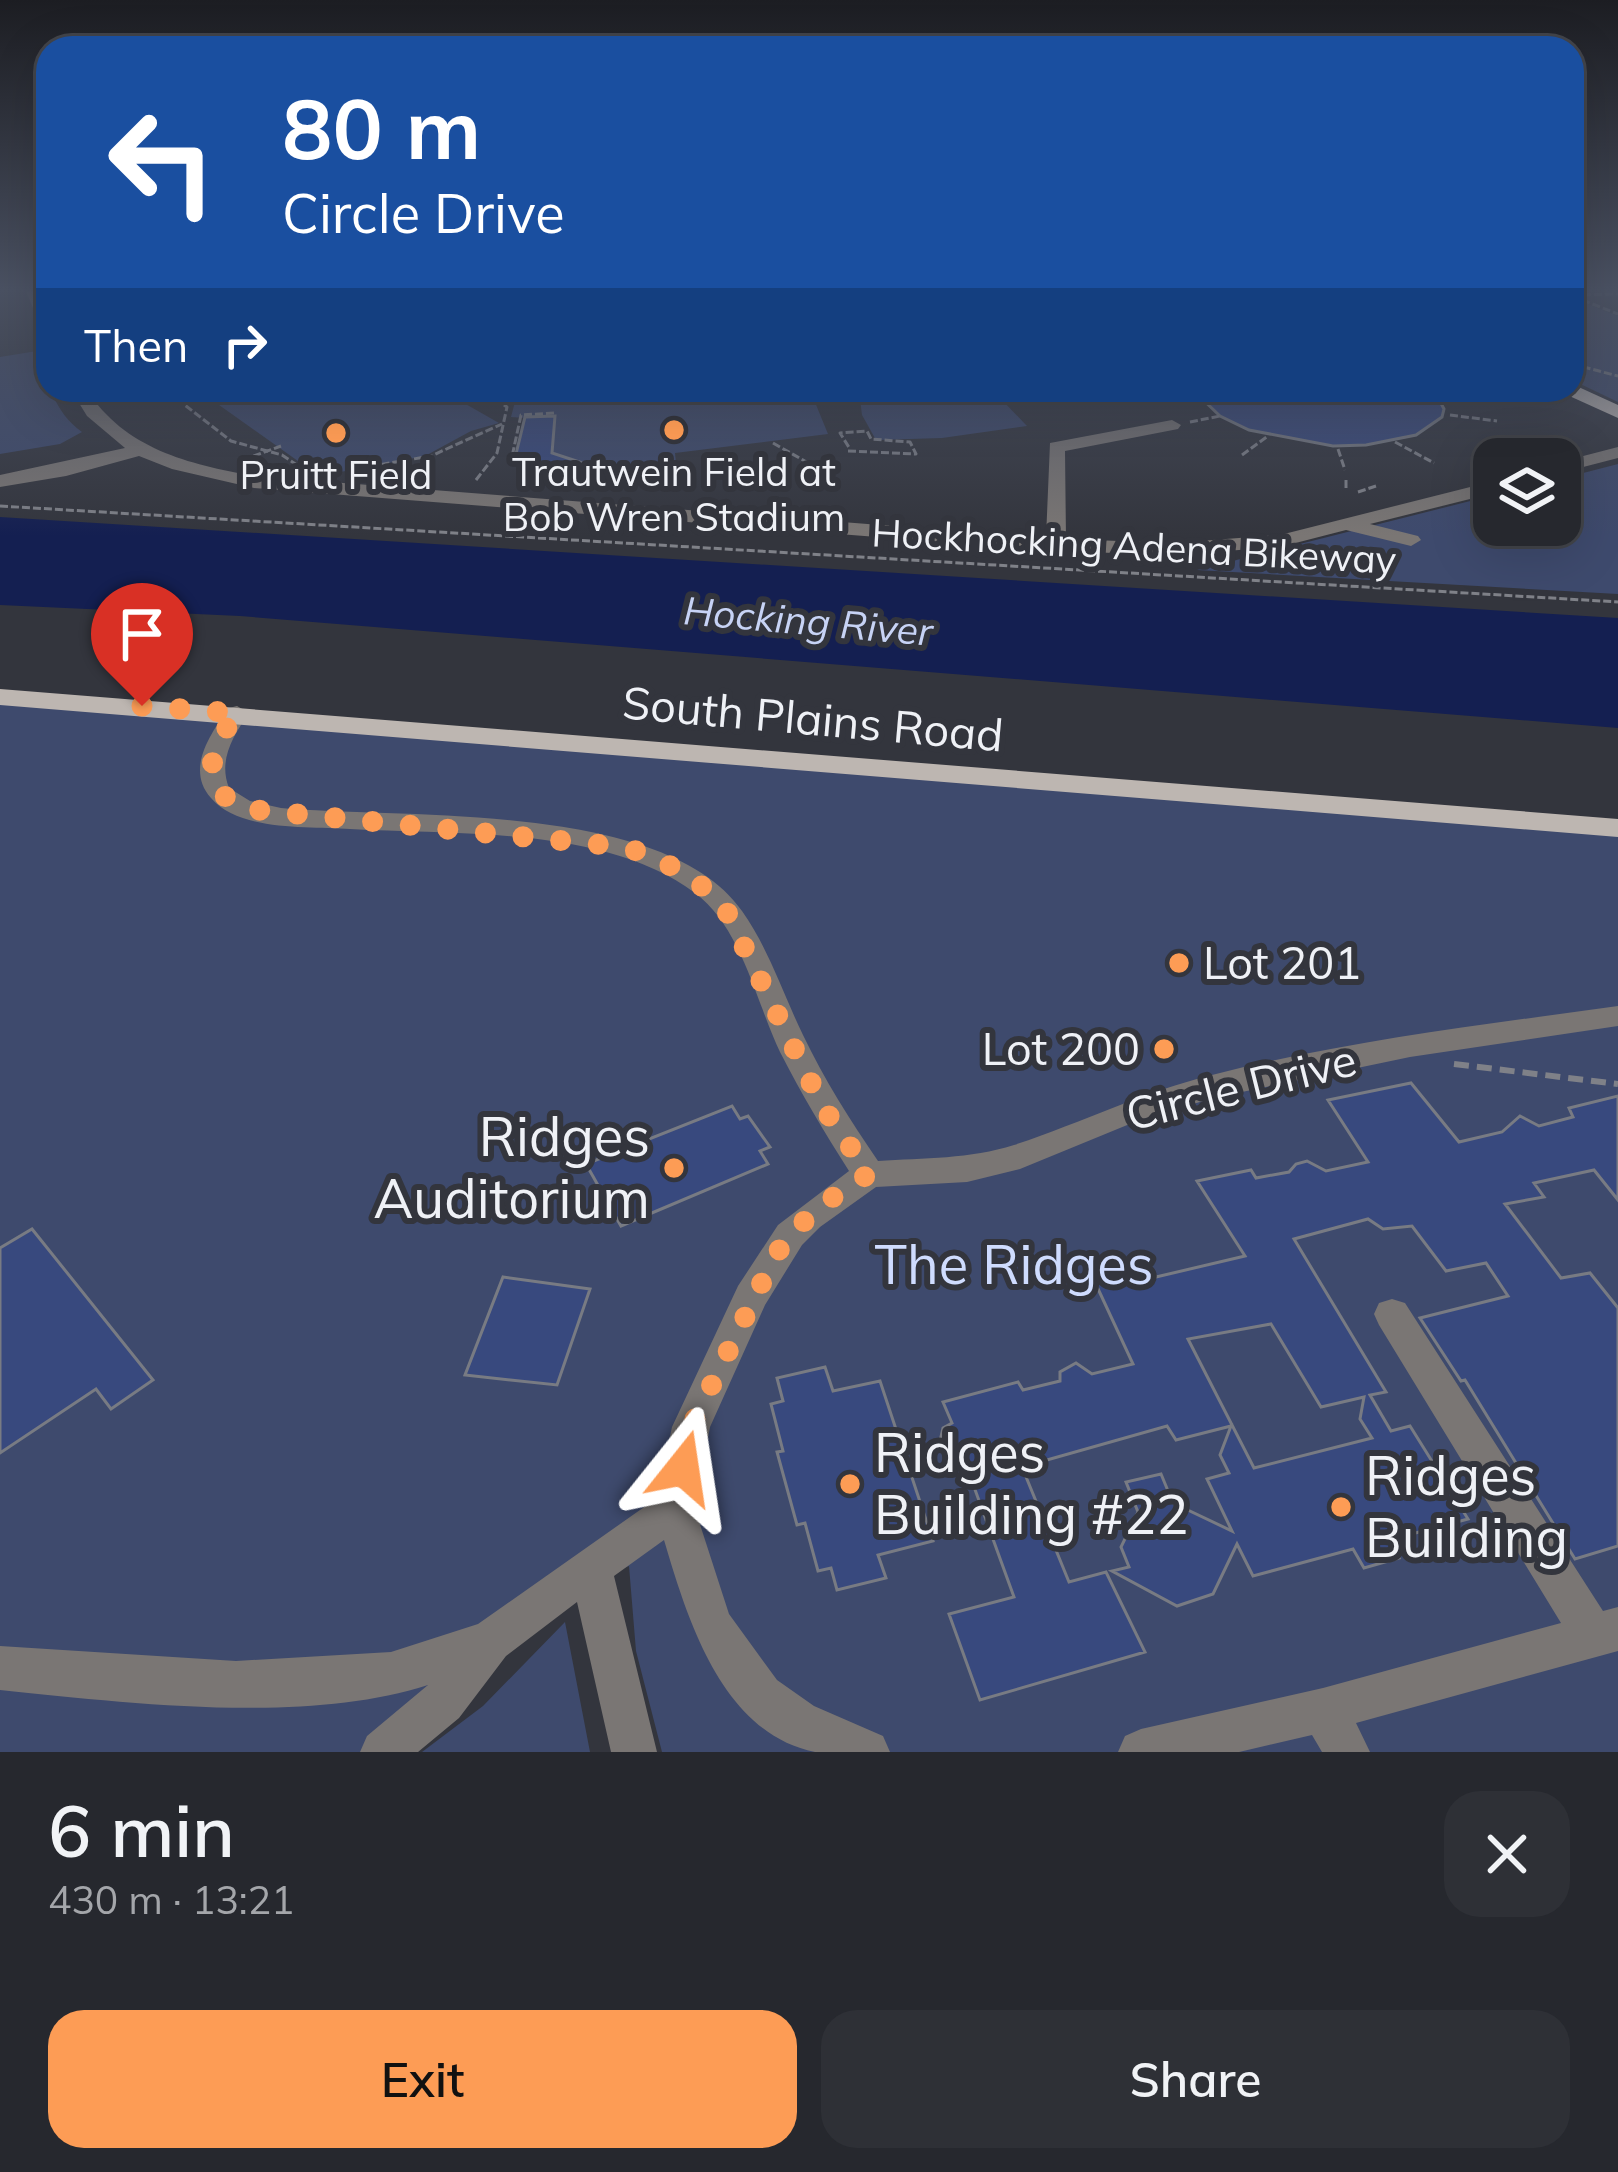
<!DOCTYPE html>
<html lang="en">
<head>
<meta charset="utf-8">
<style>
	:root { --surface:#26282e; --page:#2e3036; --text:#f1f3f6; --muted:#a4a6aa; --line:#42444a; --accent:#fd9c55 }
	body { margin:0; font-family:Mulish,sans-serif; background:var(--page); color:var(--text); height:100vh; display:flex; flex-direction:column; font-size:45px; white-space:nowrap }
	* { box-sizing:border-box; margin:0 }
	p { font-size:39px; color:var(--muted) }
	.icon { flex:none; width:66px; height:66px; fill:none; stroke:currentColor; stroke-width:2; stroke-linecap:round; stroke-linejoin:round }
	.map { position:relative; height:1752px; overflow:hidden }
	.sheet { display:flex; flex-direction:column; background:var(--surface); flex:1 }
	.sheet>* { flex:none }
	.banner { position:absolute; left:36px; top:36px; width:1548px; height:366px; border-radius:36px; box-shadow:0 12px 48px #0002,0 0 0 3px var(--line); background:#1a4fa0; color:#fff; overflow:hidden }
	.controls { position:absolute; left:1473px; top:438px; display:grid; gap:24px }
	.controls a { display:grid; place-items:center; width:108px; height:108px; border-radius:24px; background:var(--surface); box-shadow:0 12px 48px #0002,0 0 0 3px var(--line); font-size:60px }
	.pin { position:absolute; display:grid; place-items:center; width:102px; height:102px; color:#fff; margin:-123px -51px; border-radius:50% 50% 50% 0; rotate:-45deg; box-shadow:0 0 12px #0007 }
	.pin .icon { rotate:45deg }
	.me { position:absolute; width:132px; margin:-66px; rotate:15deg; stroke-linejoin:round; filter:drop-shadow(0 0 9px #0008) }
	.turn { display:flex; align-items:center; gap:42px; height:252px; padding:0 48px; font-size:54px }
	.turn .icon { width:156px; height:156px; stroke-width:2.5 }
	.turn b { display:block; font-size:84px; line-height:102px }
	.then { display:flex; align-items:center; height:114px; padding:0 48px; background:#0003; gap:24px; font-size:45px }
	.round { display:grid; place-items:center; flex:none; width:126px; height:126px; border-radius:36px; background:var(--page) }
	.headline { display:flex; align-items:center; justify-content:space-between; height:204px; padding:0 48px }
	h1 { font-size:72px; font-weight:600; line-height:90px }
	.action { display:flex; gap:24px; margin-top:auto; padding:24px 48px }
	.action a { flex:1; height:138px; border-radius:36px; background:var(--accent); color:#111; font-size:48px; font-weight:600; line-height:138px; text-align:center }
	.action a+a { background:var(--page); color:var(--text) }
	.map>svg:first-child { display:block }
	.green { fill:#3e4a6d }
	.water { fill:#141f51 }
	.building { fill:#38497e; stroke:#787b83; stroke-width:3; fill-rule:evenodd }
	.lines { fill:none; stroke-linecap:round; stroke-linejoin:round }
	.path-far1 { stroke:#7f8188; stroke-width:3; stroke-dasharray:8 3; stroke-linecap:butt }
	.path { stroke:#7f8188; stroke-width:6; stroke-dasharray:15 8; stroke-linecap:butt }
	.minor { fill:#7a7674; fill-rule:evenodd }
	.major { fill:#bdb6b1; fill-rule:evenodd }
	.route { stroke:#fd9c55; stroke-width:21; stroke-dasharray:0 37.8 }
	.poi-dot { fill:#fd9c55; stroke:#33353d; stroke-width:4.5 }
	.labels { text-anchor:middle; stroke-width:12; stroke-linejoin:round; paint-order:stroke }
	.far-poi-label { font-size:39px; fill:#eff1f6; stroke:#33353d }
	.far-street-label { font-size:39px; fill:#eff1f6; stroke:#33353d }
	.far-water-label { font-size:39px; font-style:italic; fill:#c7d3f5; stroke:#33353d }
	.street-label { font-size:45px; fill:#eff1f6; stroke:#33353d }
	.poi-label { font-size:45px; fill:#eff1f6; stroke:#33353d; text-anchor:start }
	.near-poi-label { font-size:54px; fill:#eff1f6; stroke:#33353d; text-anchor:start }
	.near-park-label { font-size:54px; fill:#cfdcfe; stroke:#33353d }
</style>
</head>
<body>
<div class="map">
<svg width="1618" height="1752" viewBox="0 0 1618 1752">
	<rect width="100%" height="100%" fill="#33353d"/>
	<g class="green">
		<path d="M1572 298 1618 316V402L1572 380Z"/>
		<path d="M37 351C49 383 53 411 82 432L60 444 0 454V357Z"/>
		<path d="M198 390H441L499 423 471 431 425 456 319 476Z"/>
		<path d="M518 390H810L828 434 675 453 676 463C628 469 553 493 516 454L525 418 511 417Z"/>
		<path d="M859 390H970L999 397 1027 426 942 438 876 440 862 415Z"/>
		<path d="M1618 464V594L1197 570 1494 495V525H1560V479Z"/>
		<path d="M0 697 1618 828V1752H662L636 1651 629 1566 539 1601 383 1752H0Z"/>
		<path d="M565 1622 590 1752H422L483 1706Z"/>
	</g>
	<path class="water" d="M0 517 1618 618V728L240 616 0 605Z"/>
	<g class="building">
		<path d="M1193 390H1434L1444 409 1442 417 1416 435 1366 445 1333 446 1249 430 1220 416Z"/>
		<path d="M555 416 552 453 604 470 603 478 548 472 525 463 516 454 525 417Z"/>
		<path d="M1411 1083 1459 1142 1502 1132 1520 1116 1539 1126 1573 1117 1569 1108 1618 1096V1200L1594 1170 1534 1183 1544 1197 1505 1204 1561 1278 1590 1273 1618 1308V1546L1575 1559 1465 1380 1461 1381 1420 1318 1508 1296 1486 1263 1446 1271 1412 1226 1383 1229 1368 1219 1294 1239 1386 1392 1370 1395 1391 1431 1410 1426 1468 1519 1389 1540 1399 1558 1364 1568 1353 1549 1253 1576 1237 1544 1213 1594 1177 1606 1112 1571 1129 1567 1121 1547 1138 1512 1126 1482 1161 1474 1173 1503 1232 1531 1207 1479 1229 1473 1220 1455 1231 1426 1176 1440 1167 1426 1022 1467 1069 1582 1106 1572 1145 1652 980 1700 949 1614 1014 1597 965 1462 945 1453 940 1441 943 1428 952 1423 943 1402 1018 1382 1023 1390 1060 1381V1372L1076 1363 1092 1374 1133 1364 1093 1278 1150 1266 1156 1277 1245 1256 1197 1181 1251 1170 1256 1178 1289 1172 1296 1164 1307 1161 1326 1171 1368 1162 1328 1100ZM1271 1324 1321 1407 1364 1397 1360 1419 1372 1438 1254 1468 1188 1339Z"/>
		<path d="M732 1106 740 1119 748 1116 770 1147 760 1151 768 1164 621 1226 586 1164Z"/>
		<path d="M32 1229 153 1380 111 1409 96 1389 0 1453V1248Z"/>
		<path d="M503 1277 590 1289 557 1385 465 1375Z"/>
		<path d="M825 1367 833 1391 880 1381 933 1541 878 1555 886 1578 837 1590 831 1568 818 1571 805 1523 797 1525 777 1452 783 1451 771 1404 783 1401 777 1378Z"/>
	</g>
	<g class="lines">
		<g class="path-far1">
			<path d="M1572 295 1618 294"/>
			<path d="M1572 296 1618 314"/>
			<path d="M1572 364 1618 376"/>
			<path d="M1145 391 1199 393"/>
			<path d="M177 399 231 441 282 455 300 467"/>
			<path d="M1450 415 1497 421"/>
			<path d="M1190 422 1220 416"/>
			<path d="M1395 442 1434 463"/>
			<path d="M773 443 810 464"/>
			<path d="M1338 449 1345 470"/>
			<path d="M848 451 916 454 910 442 871 439 867 431 840 433 850 449"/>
			<path d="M1242 455 1268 436"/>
			<path d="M243 460 281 446"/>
			<path d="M349 470 431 456 502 424"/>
			<path d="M537 479 513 452 521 415 555 413"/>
			<path d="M476 480 497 453 507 407 482 390"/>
			<path d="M1346 480V491"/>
			<path d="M552 490 558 479"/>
			<path d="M1358 492 1376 486"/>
			<path d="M0 506 1618 602"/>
		</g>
		<path class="path" d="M1454 1064 1618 1084"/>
		<g class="minor">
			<path d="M26 291H40L48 308V330L40 325Z"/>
			<path d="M71 390H87C125 449 188 464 254 476L1046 538 1050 443 1172 420 1181 425 1178 429 1065 451 1066 539 1173 543 1280 535 1494 481V493L1370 524 1418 536 1421 540 1411 546 1346 530 1280 547 1173 555 1056 551 254 488 172 469 139 456 66 476 0 487V475L125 448 87 416Z"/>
			<path d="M1618 447V458L1560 473V462Z"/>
			<path d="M237 706 249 713C233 736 218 760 229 788L250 801 281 808C405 819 665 801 742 911 769 949 783 994 803 1035 824 1079 850 1120 878 1161 924 1158 970 1159 1014 1145 1081 1123 1143 1092 1212 1075 1345 1041 1482 1025 1618 1006V1026L1410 1057 1213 1098 1137 1121 1020 1169 967 1182 876 1187 820 1227 802 1245 765 1305 710 1427 695 1509 729 1614 777 1680 814 1706 883 1736 890 1752C866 1752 838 1752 815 1752 721 1733 687 1617 664 1540L614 1576 657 1752H611L577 1602 506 1656 459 1718 418 1752H360L367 1736 428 1685C305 1725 128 1703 0 1690V1646L236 1661 391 1652 478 1624 657 1498 672 1427 738 1286 778 1225 849 1171C824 1132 801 1093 780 1052 756 1002 742 928 695 893 606 826 457 835 350 829 310 826 240 832 211 798 185 769 211 733 229 708Z"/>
			<path d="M1392 1299 1405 1303 1603 1611 1618 1607V1651L1356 1723 1370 1752H1322L1312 1735 1239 1752H1118L1125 1736 1141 1729 1323 1688 1561 1623 1379 1325 1374 1314 1379 1303Z"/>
		</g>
		<g class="major">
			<path d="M1572 384 1618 405V418L1565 394 1563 390H1572Z"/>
			<path d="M0 689 1618 819V837L0 705Z"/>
		</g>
	</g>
	<linearGradient id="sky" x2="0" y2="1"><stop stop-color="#1c1d22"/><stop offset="0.54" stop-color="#4a5162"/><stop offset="1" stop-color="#4a5162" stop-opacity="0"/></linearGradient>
	<rect width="1618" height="536" fill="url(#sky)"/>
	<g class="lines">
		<path class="route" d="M142 706 237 713C210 750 194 789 248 809L625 847C664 860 697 877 725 908L823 1107 869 1174C832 1196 800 1219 775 1256L691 1427 683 1468"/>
	</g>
	<g class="poi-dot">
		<circle cx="674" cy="430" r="12"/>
		<circle cx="336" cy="433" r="12"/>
		<circle cx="1179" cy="963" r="12"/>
		<circle cx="1164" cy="1049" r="12"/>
		<circle cx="674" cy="1168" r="12"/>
		<circle cx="850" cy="1484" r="12"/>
		<circle cx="1341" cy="1507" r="12"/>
	</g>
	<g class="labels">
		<g class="far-poi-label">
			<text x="674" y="486">Trautwein Field at<tspan x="674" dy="45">Bob Wren Stadium</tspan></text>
			<text x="336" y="489">Pruitt Field</text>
		</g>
		<g class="far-street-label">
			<text transform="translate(1134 546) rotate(3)" y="14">Hockhocking Adena Bikeway</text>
		</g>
		<g class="far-water-label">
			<text transform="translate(808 621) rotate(5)" y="14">Hocking River</text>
		</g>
		<g class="street-label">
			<text transform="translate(813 719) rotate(5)" y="16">South Plains Road</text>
			<text transform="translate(1241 1087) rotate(-14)" y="16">Circle Drive</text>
		</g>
		<g class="poi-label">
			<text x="1203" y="979">Lot 201</text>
			<text x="1140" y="1065" text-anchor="end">Lot 200</text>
		</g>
		<g class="near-poi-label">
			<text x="650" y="1156" text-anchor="end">Ridges<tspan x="650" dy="62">Auditorium</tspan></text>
			<text x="874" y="1472">Ridges<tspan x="874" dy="62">Building #22</tspan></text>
			<text x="1365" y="1495">Ridges<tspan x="1365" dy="62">Building</tspan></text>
		</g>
		<g class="near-park-label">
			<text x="1014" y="1284">The Ridges</text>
		</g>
	</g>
</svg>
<div class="controls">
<a><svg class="icon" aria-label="layers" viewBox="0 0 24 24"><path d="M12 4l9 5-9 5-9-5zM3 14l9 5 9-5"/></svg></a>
</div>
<div class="pin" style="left:142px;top:706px;background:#d93025"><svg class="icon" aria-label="arrive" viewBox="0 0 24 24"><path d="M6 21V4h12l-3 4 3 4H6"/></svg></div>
<svg class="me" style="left:683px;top:1468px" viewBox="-20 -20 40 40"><path d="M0-17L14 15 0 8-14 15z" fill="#fd9c55" stroke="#fff" stroke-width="4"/></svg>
<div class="banner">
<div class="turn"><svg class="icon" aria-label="left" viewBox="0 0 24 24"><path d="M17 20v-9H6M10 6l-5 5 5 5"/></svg><div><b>80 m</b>Circle Drive</div></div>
<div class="then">Then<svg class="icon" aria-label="right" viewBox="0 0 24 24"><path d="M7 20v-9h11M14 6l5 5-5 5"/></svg></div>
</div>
</div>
<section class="sheet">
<div class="headline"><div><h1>6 min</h1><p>430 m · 13:21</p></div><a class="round"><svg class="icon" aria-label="close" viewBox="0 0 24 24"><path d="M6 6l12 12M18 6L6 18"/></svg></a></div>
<div class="action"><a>Exit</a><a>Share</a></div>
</section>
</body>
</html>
